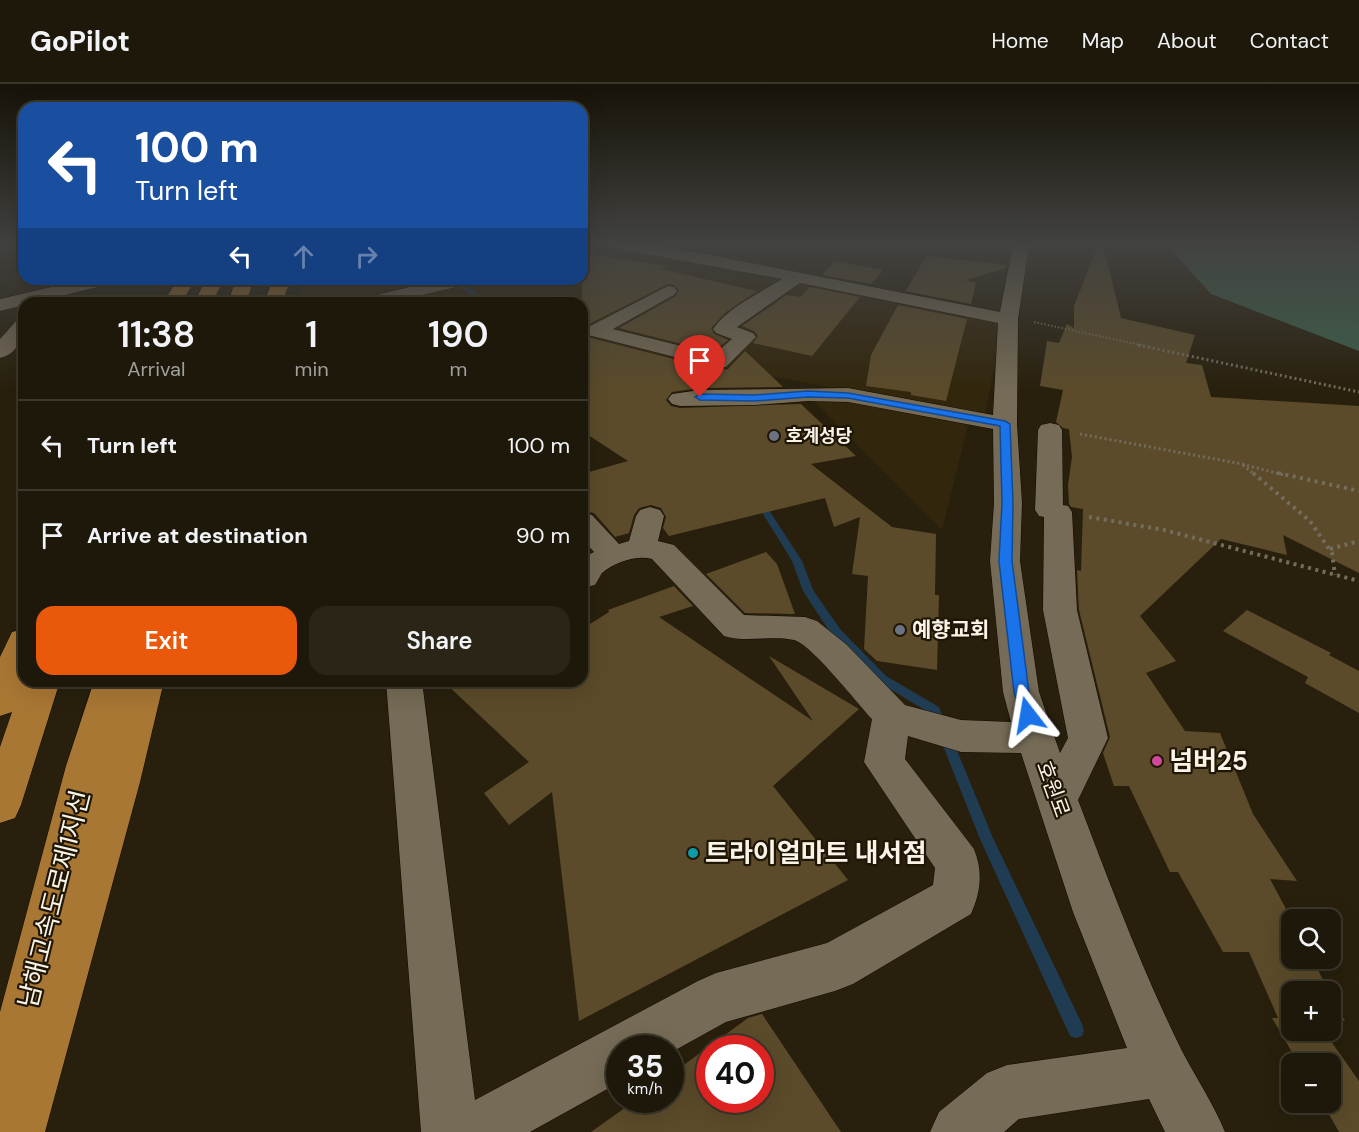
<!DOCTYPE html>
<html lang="en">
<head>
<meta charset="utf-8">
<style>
	:root { --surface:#1e180a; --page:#2b2518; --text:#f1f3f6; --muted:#a1a09c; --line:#3c372b; --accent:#ea580c }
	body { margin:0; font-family:"DM Sans","Noto Sans KR",sans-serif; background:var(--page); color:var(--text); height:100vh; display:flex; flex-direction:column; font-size:22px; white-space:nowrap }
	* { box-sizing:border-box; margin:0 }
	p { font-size:20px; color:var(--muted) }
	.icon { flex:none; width:33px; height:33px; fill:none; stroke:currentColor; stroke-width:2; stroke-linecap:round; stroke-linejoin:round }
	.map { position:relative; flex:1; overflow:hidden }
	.drawer { position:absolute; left:18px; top:213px; width:570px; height:390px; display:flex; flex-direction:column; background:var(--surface); border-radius:18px; box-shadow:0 6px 24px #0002,0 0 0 2px var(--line) }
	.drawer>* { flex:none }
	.banner { position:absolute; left:18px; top:18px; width:570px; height:183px; border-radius:18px; box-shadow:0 6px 24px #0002,0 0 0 2px var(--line); background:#1a4fa0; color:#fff; overflow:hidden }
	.tools { position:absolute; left:1281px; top:825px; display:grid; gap:12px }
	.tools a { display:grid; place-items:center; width:60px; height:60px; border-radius:12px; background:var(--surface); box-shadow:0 6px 24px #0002,0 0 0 2px var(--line); font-size:30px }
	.speed { position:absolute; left:606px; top:951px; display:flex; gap:12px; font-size:30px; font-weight:700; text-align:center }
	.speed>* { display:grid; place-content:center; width:78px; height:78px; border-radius:50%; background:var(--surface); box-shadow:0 6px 24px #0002,0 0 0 2px var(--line); line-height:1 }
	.speed small { font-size:15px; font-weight:400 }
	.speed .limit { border:9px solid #d22; background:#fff; color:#111 }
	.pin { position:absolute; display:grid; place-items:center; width:51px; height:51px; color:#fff; margin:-62px -26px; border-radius:50% 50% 50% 0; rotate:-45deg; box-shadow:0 0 6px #0007 }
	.pin .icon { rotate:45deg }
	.me { position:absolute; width:66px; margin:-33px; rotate:346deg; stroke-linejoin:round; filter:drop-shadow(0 0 4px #0008) }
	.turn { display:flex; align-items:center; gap:21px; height:126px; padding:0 18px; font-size:27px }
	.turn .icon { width:78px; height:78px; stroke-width:2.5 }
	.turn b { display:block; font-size:42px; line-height:51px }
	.lanes { display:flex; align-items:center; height:57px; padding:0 18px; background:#0003; justify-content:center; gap:30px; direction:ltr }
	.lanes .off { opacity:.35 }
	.eta { display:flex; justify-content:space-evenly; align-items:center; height:102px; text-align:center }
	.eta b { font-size:36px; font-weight:600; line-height:42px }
	.primary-button { display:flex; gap:12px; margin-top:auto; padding:12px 18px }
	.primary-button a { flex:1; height:69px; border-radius:18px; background:var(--accent); color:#fff; font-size:24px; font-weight:600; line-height:69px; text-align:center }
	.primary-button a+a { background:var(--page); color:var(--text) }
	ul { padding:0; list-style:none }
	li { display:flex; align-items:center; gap:18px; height:90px; padding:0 18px; border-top:2px solid var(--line) }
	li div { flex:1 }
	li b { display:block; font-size:22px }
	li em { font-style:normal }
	header { display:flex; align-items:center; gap:36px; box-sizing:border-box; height:84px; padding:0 30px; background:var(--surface); border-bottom:2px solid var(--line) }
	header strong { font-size:28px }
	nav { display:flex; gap:33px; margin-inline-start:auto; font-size:21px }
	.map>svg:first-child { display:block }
	.built { fill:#32260c }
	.forest { fill:#3d604b }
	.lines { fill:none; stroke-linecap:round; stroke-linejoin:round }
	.stream { fill:#1f3c53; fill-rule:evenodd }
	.building { fill:#5b4b2a; fill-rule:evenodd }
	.minor-casing { stroke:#110900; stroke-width:1 }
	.highway-casing { stroke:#110900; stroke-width:1 }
	.path-far2 { stroke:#746d5d; stroke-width:2; stroke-dasharray:1.5 2; stroke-linecap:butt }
	.path-far1 { stroke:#746d5d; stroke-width:3; stroke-dasharray:2 3; stroke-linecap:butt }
	.path { stroke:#746d5d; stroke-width:4; stroke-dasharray:3 4.5; stroke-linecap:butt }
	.minor { fill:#756b56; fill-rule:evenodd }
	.highway { fill:#a97734; fill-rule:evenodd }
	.route { fill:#1a73e8; stroke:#114b97; stroke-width:1.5 }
	.worship-dot { fill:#6b7280; stroke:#1f1605; stroke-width:2 }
	.hotel-dot { fill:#d1479c; stroke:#1f1605; stroke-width:2 }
	.culture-dot { fill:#0f9aa8; stroke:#1f1605; stroke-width:2 }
	.labels { text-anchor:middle; stroke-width:4.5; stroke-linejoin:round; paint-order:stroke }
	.far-poi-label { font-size:18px; font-weight:bold; fill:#faf4e8; stroke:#1f1605; text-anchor:start }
	.poi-label { font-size:21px; font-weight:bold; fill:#faf4e8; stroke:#1f1605; text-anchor:start }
	.street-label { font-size:21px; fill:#faf4e8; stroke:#1f1605 }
	.near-poi-label { font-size:26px; font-weight:bold; fill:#faf4e8; stroke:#1f1605; text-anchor:start }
	.near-street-label { font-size:26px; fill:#faf4e8; stroke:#1f1605 }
</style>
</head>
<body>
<header>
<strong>GoPilot</strong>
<nav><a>Home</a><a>Map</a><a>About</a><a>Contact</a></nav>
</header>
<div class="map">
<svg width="1359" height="1048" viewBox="0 0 1359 1048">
	<rect width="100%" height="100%" fill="#28200d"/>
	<g class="built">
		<path d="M582 161H595L708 179 1003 237 985 332 582 257V219H296L302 195H582Z"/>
		<path d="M813 316H855L969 337 942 446Z"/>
	</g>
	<path class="forest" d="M1167 161H1359V267L1211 210Z"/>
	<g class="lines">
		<g class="stream">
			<path d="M448 195H455L491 219H484Z"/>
			<path d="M759 414 763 417 802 477 813 506 840 545 886 592 939 623 993 754 1082 940 1084 946 1082 952 1076 954 1070 952 980 755 930 629 878 598 832 551 803 507 792 477 755 417Z"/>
		</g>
	</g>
	<g class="building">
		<path d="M1098 161H1103L1121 234 1195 251 1186 279 1202 281 1211 313 1359 322V489L1283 451 1287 471 1221 455 1140 532 1176 577 1146 589 1185 647 1220 649 1253 730 1297 797 1270 795 1292 836V874H1312L1329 908H1292V946H1323L1359 997V1048H1339L1322 1018H1330V980H1299L1272 934H1278L1249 868H1223L1178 788H1170L1129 702H1114L1103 669 1110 653 1079 526 1077 486 1081 487 1083 425 1071 423 1069 420 1068 401 1072 373 1069 345 1063 344 1056 338 1063 306 1040 302 1047 257 1059 259 1067 240 1074 244V222Z"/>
		<path d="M582 169 666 182 661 185 757 207 726 228 711 244 714 250 728 256 713 268 619 244 676 212 679 206 674 201 668 200 587 241 583 247 587 253 717 286 728 285 745 267 783 303 700 304 672 308 666 316 671 322 680 324 801 320 856 372 811 380 892 443 936 450 935 511H939L937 586 877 577 864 565 868 492 852 490 860 433 834 443 825 414 669 452 663 444 666 433 661 424 651 421 639 424 634 431 629 449 615 453 594 429 582 426V390L628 377 582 347Z"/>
		<path d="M926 172 1007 181 1006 184 965 196 976 199 971 220 906 207Z"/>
		<path d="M835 177 883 186 871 200 822 191Z"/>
		<path d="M810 203 860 213 812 272 753 259 758 252 754 247 742 242 787 211 800 213Z"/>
		<path d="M898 221 967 235 946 317 911 311V308L866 302 871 271Z"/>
		<path d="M766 468 777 480 795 530 745 529 706 490Z"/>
		<path d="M674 502 693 522 659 533 813 637 769 572 859 625 773 702 848 796 579 937 552 708 509 741 484 709 529 678 443 597H582V545L609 528 608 526Z"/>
		<path d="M1247 526 1331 569 1329 571 1359 587V629L1305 599 1308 593 1223 547Z"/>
		<path d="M1330 910 1345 937 1330 934Z"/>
		<path d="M762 930 841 1048H591L636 1016H670V991L748 934ZM710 964H760V1016H710Z"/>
	</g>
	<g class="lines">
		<defs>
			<g id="minor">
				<path d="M616 161H655L700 169 1000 228 1013 161H1029L1018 235 1017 340 1022 419 1020 477 1039 608 1060 669 1068 654 1043 526 1044 433 1039 432 1035 426 1038 346 1041 341 1050 339 1059 341 1062 346 1063 421 1068 422 1072 428 1077 526 1108 654 1078 716C1110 800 1142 886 1182 967 1196 994 1213 1019 1225 1048H1165L1149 1015 1019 1035 1004 1048H930L939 1028 987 989 1007 981 1127 964 1073 828 1021 669 961 668 908 652 905 675 974 765C983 787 981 808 971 830L853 900 835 907 726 938 670 969V964H620V998L530 1048H421L386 597H422L475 1016 698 897 716 889 827 859 933 801 935 784 864 678 872 635C858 620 811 560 794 556 771 551 746 559 724 552L652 475C637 471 615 478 602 489 600 492 597 498 595 501L582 504V474L594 468 582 455V428L592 431 619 460 629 457 636 432 640 426 650 423 660 426 664 432 658 457 674 461 744 531 805 533 817 537 847 561 905 621 961 636 1011 638 1003 608 990 477 994 419 993 345 848 318 808 317 755 321 680 322 672 320 668 315 672 310 700 306 848 304 993 331 998 239 800 199 737 243 753 249 756 253 726 283 718 284 588 251 585 247 588 243 668 202 674 203 677 207 674 211 613 245 714 270 732 255 716 249 713 245C728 223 760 209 782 195L624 166Z"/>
				<path d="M86 195H117L114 199 0 227V215Z"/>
				<path d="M444 195H476L473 199 389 219H357L359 215Z"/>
				<path d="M24 234C24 251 19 270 0 274V255L17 236Z"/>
			</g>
			<g id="highway">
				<path d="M178 195H196L181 219H163Z"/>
				<path d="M206 195H224L212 219H194Z"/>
				<path d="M236 195H254L246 219H228Z"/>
				<path d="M273 195H291L282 219H264Z"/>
				<path d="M24 545V597H60L21 721 15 734 0 739V663L12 628 0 632V573L12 548Z"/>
				<path d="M94 597H164L140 698 45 1048H0V928L66 682Z"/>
			</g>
		</defs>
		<use href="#minor" class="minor-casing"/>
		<use href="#highway" class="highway-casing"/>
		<path class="path-far2" d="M1034 238 1145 262"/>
		<g class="path-far1">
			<path d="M1138 261 1359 308"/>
			<path d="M1080 350 1242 380 1284 391"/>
			<path d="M1243 381 1255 391"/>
		</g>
		<g class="path">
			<path d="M1253 389 1310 437 1332 469 1335 491"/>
			<path d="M1278 389 1359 407"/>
			<path d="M1089 433 1164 446 1359 497"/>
			<path d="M1330 465 1359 457"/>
		</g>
		<use href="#minor" class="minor"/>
		<use href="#highway" class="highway"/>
	</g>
	<linearGradient id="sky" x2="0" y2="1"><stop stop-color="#161207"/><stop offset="0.52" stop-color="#424240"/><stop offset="1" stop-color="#424240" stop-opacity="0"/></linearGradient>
	<rect width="1359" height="308" fill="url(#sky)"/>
	<path class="route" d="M808 307 848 309 1005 337 1010 340 1013 419 1012 477 1029 608 1036 631 1033 635 1028 637 1022 635 1014 608 999 477 1002 419 1000 342 848 314 808 313 755 317 700 316 695 313 700 310 755 311Z"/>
	<g class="worship-dot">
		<circle cx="774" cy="352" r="6"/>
		<circle cx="900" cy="546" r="6"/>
	</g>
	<circle class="hotel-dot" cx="1157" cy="677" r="6"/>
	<circle class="culture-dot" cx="693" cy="769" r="6"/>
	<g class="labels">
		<g class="far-poi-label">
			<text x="786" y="358">호계성당</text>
		</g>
		<g class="poi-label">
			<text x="912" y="553">예향교회</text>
		</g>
		<g class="street-label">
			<text transform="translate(1053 705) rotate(70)" y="7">호원로</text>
		</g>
		<g class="near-poi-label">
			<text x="1169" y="686">넘버25</text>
			<text x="705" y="778">트라이얼마트 내서점</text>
		</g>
		<g class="near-street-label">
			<text transform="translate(54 815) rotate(-76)" y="9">남해고속도로제1지선</text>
		</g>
	</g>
</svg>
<div class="tools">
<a><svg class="icon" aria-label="search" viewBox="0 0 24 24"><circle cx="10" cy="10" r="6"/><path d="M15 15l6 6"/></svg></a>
<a>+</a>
<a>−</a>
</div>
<div class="speed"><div>35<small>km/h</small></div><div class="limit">40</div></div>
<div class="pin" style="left:700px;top:313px;background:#d93025"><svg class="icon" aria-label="arrive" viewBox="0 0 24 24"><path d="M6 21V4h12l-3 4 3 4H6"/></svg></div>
<svg class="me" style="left:1028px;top:631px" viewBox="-20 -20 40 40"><path d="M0-17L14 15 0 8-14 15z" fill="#1a73e8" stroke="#fff" stroke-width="4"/></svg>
<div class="banner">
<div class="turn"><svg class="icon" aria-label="left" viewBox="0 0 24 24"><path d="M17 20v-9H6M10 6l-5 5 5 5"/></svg><div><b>100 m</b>Turn left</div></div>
<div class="lanes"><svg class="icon" aria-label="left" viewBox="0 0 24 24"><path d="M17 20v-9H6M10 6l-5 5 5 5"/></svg><svg class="icon off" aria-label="ahead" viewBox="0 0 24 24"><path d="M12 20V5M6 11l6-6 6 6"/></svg><svg class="icon off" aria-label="right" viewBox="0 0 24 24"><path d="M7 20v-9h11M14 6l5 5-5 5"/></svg></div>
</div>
<section class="drawer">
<div class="eta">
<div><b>11:38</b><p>Arrival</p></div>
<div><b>1</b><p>min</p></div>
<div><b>190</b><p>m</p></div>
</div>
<ul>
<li><svg class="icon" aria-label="left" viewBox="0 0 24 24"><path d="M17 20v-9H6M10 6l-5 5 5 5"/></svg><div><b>Turn left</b></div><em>100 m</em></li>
<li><svg class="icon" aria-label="arrive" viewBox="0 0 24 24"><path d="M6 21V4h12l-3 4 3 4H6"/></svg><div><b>Arrive at destination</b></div><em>90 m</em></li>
</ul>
<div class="primary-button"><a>Exit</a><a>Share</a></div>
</section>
</div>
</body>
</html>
